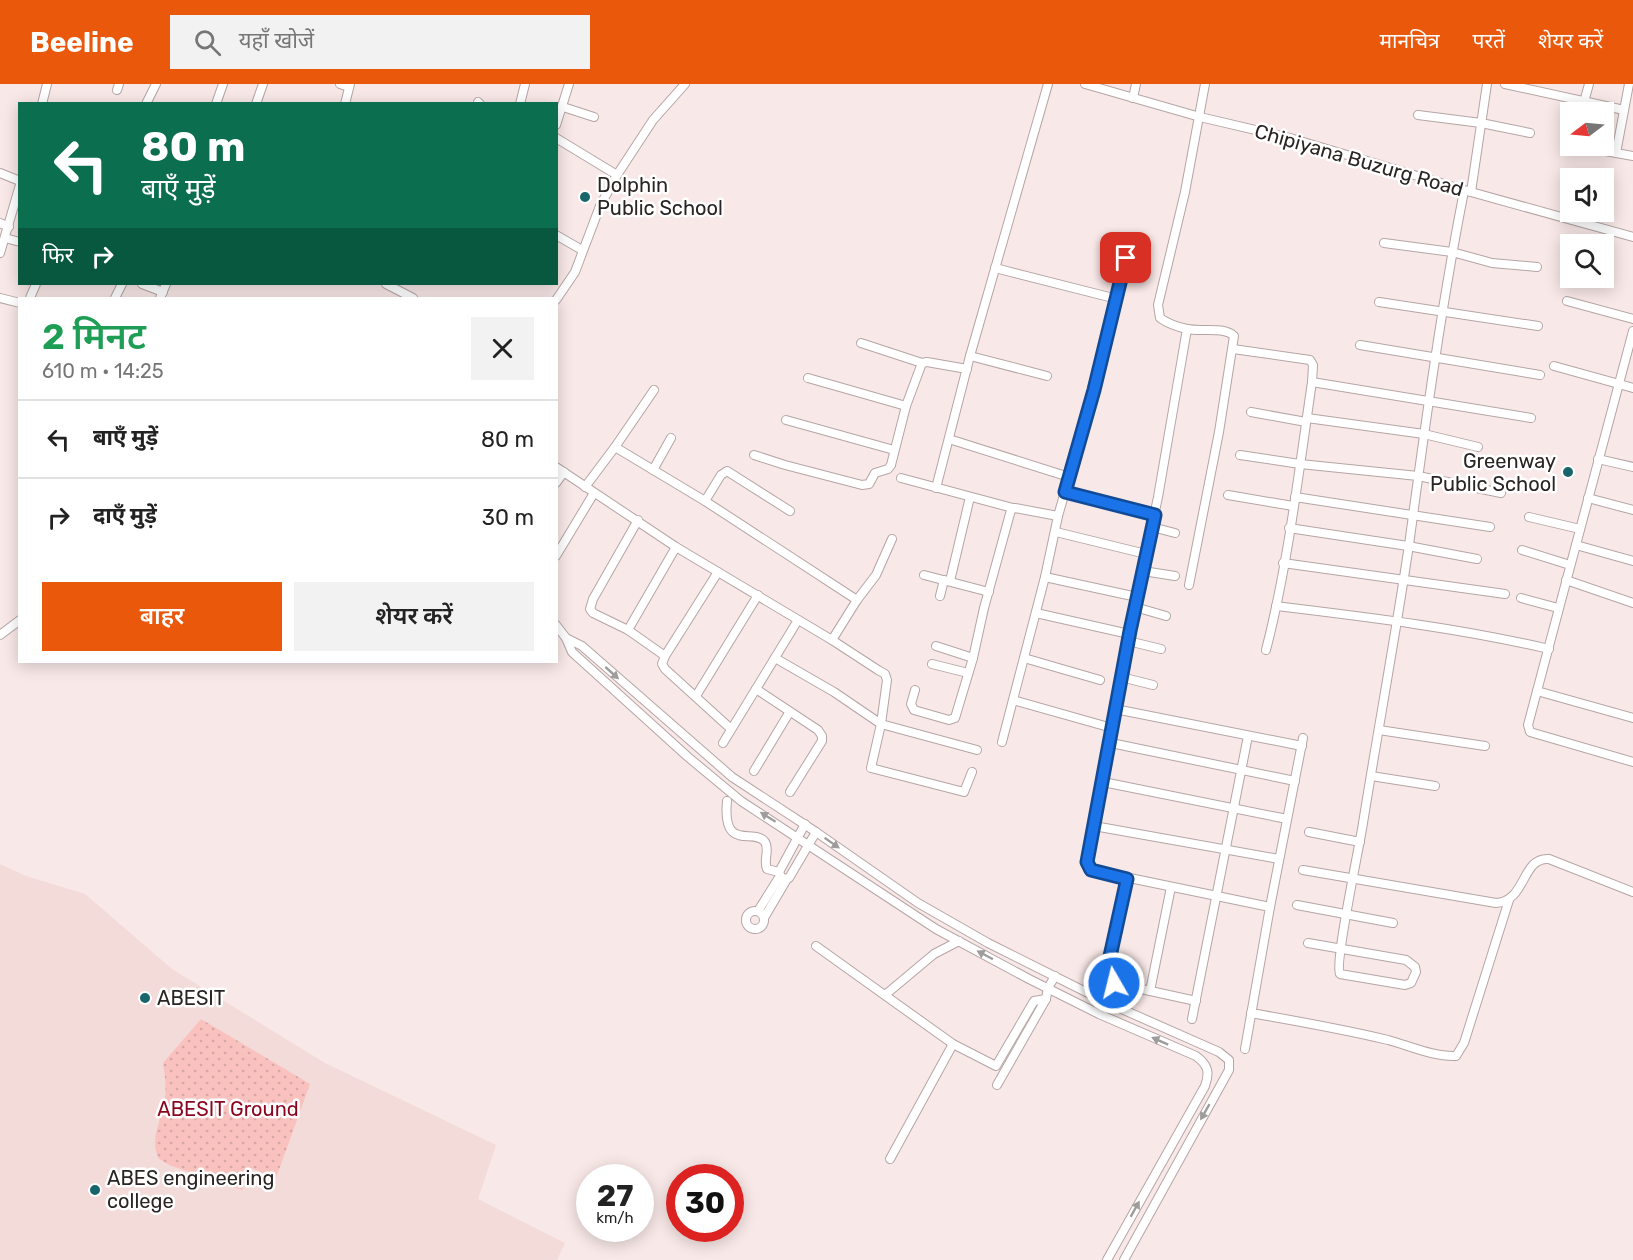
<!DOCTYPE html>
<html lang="hi">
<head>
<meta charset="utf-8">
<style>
	:root { --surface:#fff; --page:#f2f2f2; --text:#222; --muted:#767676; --line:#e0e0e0; --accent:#ea580c }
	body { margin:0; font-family:Rubik,"Noto Sans Devanagari",sans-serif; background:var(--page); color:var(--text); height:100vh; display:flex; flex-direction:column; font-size:22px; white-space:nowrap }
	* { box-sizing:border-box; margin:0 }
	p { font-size:20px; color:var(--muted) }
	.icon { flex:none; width:33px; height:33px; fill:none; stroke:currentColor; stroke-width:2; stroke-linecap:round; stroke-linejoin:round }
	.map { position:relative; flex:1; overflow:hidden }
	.details { position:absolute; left:18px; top:213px; width:540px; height:366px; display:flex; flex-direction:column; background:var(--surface); border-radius:0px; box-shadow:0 3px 15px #0003 }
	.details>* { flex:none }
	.hud { position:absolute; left:18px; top:18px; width:540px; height:183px; border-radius:0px; box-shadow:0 3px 15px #0003; background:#0b6e4f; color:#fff; overflow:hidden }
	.needle { width:39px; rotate:254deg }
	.tools { position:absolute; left:1560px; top:18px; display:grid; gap:12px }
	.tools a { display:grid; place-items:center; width:54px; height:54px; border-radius:0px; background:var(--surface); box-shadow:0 3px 15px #0003; font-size:30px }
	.speed { position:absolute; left:576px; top:1080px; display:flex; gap:12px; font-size:30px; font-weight:700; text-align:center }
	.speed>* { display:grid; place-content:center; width:78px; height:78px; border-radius:50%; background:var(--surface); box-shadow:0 3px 15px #0003; line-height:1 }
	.speed small { font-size:15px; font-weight:400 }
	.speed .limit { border:9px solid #d22; background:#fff; color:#111 }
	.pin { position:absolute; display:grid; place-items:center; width:51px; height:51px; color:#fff; margin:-26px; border-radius:12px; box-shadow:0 3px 9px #0006 }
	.me { position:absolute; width:66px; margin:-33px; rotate:352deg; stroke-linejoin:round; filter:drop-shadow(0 0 4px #0008) }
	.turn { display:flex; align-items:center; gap:21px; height:126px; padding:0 24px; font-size:27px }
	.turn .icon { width:78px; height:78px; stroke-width:2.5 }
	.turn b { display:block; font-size:42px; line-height:51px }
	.then { display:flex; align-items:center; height:57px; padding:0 24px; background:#0003; gap:12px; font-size:22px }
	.round { display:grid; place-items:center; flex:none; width:63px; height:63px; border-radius:0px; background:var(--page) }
	.overview { display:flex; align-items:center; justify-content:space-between; height:102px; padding:0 24px }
	h1 { font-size:36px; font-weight:600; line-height:45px; color:#1e9e55 }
	.button { display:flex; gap:12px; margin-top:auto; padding:12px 24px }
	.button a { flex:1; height:69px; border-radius:0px; background:var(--accent); color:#fff; font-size:24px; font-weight:600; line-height:69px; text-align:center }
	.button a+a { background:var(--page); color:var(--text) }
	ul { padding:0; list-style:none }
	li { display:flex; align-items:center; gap:18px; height:78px; padding:0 24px; border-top:2px solid var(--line) }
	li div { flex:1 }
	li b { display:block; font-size:22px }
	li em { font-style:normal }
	header { display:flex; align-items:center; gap:36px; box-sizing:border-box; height:84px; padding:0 30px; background:var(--accent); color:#fff }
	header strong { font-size:28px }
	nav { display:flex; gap:33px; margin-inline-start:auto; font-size:21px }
	.search { width:420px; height:54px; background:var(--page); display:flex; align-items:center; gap:15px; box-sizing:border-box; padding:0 21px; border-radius:0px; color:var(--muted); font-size:22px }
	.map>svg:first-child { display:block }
	.built { fill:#f3dbd9 }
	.park { fill:url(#park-dots) }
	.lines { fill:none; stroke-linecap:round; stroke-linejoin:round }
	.minor-casing { stroke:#b5a6a5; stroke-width:10 }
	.minor { stroke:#fff; stroke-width:8 }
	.oneway { fill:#9f9d9c }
	.route-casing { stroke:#114b97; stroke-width:15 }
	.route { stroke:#1a73e8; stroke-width:10 }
	.poi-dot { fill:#18666b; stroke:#fff; stroke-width:2 }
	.labels { text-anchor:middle; stroke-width:5; stroke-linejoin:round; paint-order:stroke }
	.street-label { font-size:20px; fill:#2a2524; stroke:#fff }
	.poi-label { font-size:20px; fill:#2a2524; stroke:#fff; text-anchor:start }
	.park-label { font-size:20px; fill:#8b051e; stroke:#fff }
</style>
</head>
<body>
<header>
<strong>Beeline</strong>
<div class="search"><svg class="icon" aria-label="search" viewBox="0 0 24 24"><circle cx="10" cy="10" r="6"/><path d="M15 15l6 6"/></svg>यहाँ खोजें</div>
<nav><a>मानचित्र</a><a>परतें</a><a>शेयर करें</a></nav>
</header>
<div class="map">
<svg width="1633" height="1176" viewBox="0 0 1633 1176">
	<defs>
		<pattern id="park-dots" width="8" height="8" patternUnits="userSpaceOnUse" patternTransform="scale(1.5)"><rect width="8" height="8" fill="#f9c2bf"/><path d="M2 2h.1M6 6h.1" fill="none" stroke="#d6a7a4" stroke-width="1.8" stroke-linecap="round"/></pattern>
	</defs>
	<rect width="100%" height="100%" fill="#f8e8e7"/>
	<path class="built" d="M0 780 26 792 85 810 172 885 325 979 496 1061 478 1115 565 1159 557 1176H0Z"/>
	<path class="park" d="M201 935 310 1000 276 1094 251 1084 242 1106 169 1081 158 1074C150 1052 161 1039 164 1018 167 1004 165 992 163 979Z"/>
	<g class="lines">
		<defs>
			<g id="minor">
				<path d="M340 0 349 3"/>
				<path d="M1085 0 1200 33 1290 54 1471 108 1633 153"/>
				<path d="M1505 0 1624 26"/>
				<path d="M117 6 119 0"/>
				<path d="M1133 14 1136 0"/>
				<path d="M478 18 480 20"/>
				<path d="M1584 18 1589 0"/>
				<path d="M42 20 47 0"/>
				<path d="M146 20 156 0"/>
				<path d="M216 20 223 0"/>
				<path d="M256 20 263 0"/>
				<path d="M345 20 350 0"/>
				<path d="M520 20 525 0"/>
				<path d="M563 23 594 33"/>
				<path d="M1418 31 1481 39 1530 49"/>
				<path d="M556 41 569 0"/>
				<path d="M556 54 617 91"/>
				<path d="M1600 66 1633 72"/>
				<path d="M1616 69 1629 0"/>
				<path d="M0 89 20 97"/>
				<path d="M1471 108 1487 0"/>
				<path d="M0 139 9 143"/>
				<path d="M556 151 582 166"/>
				<path d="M5 154 20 158"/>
				<path d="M1384 159 1452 168 1492 179 1537 183"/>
				<path d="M0 169 20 101"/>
				<path d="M995 184 1117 215"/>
				<path d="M142 200 163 208"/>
				<path d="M386 200 413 214"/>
				<path d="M0 214 20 219"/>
				<path d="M30 214 36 200"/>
				<path d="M115 214 122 200"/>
				<path d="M160 214 166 200"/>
				<path d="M556 216 575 188 600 122 617 91 653 36 685 0"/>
				<path d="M1567 217 1633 235"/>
				<path d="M1379 218 1538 242"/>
				<path d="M1187 245 1158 413 1129 550 1087 781 1091 786 1270 823 1245 965"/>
				<path d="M1633 247 1537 607 1633 634"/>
				<path d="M861 259 922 279"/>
				<path d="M1360 261 1540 291"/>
				<path d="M1233 265 1310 276 1313 281 1312 298C1299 386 1288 481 1266 566"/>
				<path d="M970 272 1047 292"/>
				<path d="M1554 282 1633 304"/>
				<path d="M808 294 906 322"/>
				<path d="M1312 298 1531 334"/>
				<path d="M1251 328 1306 338"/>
				<path d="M1307 334 1424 350 1478 363"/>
				<path d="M786 336 894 366"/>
				<path d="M949 355 1069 393"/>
				<path d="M615 363 654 306"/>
				<path d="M754 371 785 381 862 401 869 400 875 389 888 385 891 381 906 322 922 279 927 278 967 285"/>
				<path d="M1240 371 1300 380 1418 392 1501 409"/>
				<path d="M1598 375 1633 383"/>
				<path d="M556 383 676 463 832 556"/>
				<path d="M653 386 671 354"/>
				<path d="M901 394 1013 424"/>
				<path d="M556 399 564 388"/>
				<path d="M585 403 615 363 705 417 857 516"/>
				<path d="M936 404 970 272 1048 0"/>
				<path d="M1065 408 1155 431"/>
				<path d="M1228 411 1293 422"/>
				<path d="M1295 413 1490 443"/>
				<path d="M1588 414 1633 426"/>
				<path d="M705 417 721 391 727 387 790 427"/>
				<path d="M1529 433 1580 445"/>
				<path d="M638 436 593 515 590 525 593 529 628 546 665 572"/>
				<path d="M1152 443 1175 449"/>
				<path d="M1289 444 1408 462 1477 475"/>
				<path d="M1056 448 1146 470"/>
				<path d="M892 455 876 491 857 516 832 556 878 586 885 590 887 596 881 640 871 684 964 708 972 688"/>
				<path d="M1576 461 1633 477"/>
				<path d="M1522 466 1570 481"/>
				<path d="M556 472 594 409"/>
				<path d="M1283 479 1505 510"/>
				<path d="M1143 487 1175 492"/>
				<path d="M718 488 665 572 662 580 665 585 731 645"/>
				<path d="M924 491 989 508"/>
				<path d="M1045 493 1137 513"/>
				<path d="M1566 496 1633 519"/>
				<path d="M950 497 970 413"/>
				<path d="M1189 501 1219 348 1234 252C1224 242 1201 248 1187 245 1178 243 1167 239 1160 234L1158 221 1185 108 1205 0"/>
				<path d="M940 512 944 496"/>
				<path d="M1521 514 1558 524"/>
				<path d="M1276 522C1367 533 1459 544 1549 565"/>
				<path d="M1135 523 1166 532"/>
				<path d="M1036 529 1129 550"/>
				<path d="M556 541 566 554 572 568 688 673 741 717 936 845 1029 895 1099 930 1196 972C1208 981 1210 988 1205 1002L1107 1176"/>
				<path d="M628 546 676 463"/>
				<path d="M0 551 20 536"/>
				<path d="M566 554 582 562 732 693 816 748 918 819 988 859 1108 919 1219 968 1229 976V986L1124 1176"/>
				<path d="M1128 557 1161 565"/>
				<path d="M936 562 973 574"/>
				<path d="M775 574 834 608 881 640 977 666"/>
				<path d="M1024 574 1100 596"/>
				<path d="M932 580 968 589"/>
				<path d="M1121 593 1153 601"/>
				<path d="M756 605 818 646 822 652V657L790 708"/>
				<path d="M915 606 911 620 914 626 949 636 955 634 973 574 984 524 1011 426 1015 424 1058 432"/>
				<path d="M1537 607 1528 641 1530 648 1633 678"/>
				<path d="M696 612 758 511"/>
				<path d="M1013 616 1112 644"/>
				<path d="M1115 625 1302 662"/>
				<path d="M1379 646 1485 662"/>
				<path d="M1002 658 1045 493 1058 432 1094 306 1127 174"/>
				<path d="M723 659 798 536"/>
				<path d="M1111 659 1295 697"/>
				<path d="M754 687 789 629"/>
				<path d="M1371 692 1435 702"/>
				<path d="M1103 698 1287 735"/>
				<path d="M727 717C722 769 754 743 765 758 770 766 763 776 767 785L779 788"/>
				<path d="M805 740 779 788 782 795 789 794 816 748"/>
				<path d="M1094 742 1279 775"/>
				<path d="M1309 748 1360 758"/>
				<path d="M1303 786 1496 819C1527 817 1521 773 1549 775L1633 808"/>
				<path d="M1127 795 1108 892 1114 899 1196 917"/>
				<path d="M1297 821 1393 839"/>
				<path d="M1270 823 1303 654"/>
				<path d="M758 827 780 792"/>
				<circle cx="755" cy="836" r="9"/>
				<path d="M764 834 787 795"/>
				<path d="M1308 859 1406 876 1415 883 1416 888 1411 899 1405 901 1340 890C1334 880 1360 760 1363 739 1378 646 1395 554 1409 461 1425 342 1441 224 1464 107"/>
				<path d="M816 862 953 960 996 982 1034 917 1046 915"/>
				<path d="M1150 907 1171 803"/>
				<path d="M885 911 934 870 959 857"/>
				<path d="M1251 929C1297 937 1343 945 1388 956 1410 962 1434 973 1456 972L1464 959 1509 816"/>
				<path d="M1192 935 1248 652"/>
				<path d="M997 1001 1046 915 1048 904 1055 892"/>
				<path d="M890 1075 953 960"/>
			</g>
		</defs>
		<use href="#minor" class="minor-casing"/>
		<use href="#minor" class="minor"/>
	</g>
	<defs><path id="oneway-solid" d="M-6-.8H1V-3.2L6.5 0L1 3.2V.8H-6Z" transform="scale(1.5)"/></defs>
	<g class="oneway">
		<use href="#oneway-solid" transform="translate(612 589) rotate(42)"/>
		<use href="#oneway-solid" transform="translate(768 733) rotate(-148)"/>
		<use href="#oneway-solid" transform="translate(832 759) rotate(35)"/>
		<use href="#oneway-solid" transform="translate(985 871) rotate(-152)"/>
		<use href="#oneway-solid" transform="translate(1160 957) rotate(-156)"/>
		<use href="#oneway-solid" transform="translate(1205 1028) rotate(120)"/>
		<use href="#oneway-solid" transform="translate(1135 1125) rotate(-61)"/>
	</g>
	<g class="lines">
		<defs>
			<path id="route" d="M1114 899 1108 892 1107 886 1127 795 1091 786 1087 778 1130 547 1155 431 1065 408 1094 306 1126 174"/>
		</defs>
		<use href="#route" class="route-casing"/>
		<use href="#route" class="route"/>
	</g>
	<g class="poi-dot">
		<circle cx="585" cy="113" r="6"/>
		<circle cx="1568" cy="388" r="6"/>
		<circle cx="145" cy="914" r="6"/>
		<circle cx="95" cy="1106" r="6"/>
	</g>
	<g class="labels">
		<g class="street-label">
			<text transform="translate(1359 76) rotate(16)" y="7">Chipiyana Buzurg Road</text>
		</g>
		<g class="poi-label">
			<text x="597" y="108">Dolphin<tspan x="597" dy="23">Public School</tspan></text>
			<text x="1556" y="384" text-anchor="end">Greenway<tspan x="1556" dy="23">Public School</tspan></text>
			<text x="157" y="921">ABESIT</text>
			<text x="107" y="1101">ABES engineering<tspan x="107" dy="23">college</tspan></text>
		</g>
		<g class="park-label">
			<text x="228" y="1032">ABESIT Ground</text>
		</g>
	</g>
</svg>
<div class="tools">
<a><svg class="needle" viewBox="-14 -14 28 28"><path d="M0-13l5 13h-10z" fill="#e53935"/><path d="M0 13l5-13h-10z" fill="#767676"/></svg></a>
<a><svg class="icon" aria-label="sound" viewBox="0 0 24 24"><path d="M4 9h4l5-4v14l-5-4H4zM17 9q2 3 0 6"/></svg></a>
<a><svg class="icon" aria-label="search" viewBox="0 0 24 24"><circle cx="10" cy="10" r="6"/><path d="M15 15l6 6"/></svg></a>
</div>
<div class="speed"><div>27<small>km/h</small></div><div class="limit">30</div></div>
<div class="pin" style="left:1126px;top:174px;background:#d93025"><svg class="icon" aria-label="arrive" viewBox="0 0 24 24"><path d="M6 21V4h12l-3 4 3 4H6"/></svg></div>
<svg class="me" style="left:1114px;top:899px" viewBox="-20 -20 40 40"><circle r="17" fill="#1a73e8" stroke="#fff" stroke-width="3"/><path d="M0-11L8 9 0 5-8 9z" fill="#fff"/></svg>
<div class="hud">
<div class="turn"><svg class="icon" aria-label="left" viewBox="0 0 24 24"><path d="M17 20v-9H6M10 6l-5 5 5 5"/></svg><div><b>80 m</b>बाएँ मुड़ें</div></div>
<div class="then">फिर<svg class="icon" aria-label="right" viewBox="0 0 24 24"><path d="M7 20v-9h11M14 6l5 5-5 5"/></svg></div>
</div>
<section class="details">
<div class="overview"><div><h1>2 मिनट</h1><p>610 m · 14:25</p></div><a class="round"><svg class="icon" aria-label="close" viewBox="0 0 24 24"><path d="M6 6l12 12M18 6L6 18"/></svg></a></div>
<ul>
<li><svg class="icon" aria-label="left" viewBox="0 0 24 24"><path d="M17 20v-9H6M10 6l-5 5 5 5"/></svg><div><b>बाएँ मुड़ें</b></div><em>80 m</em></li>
<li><svg class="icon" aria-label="right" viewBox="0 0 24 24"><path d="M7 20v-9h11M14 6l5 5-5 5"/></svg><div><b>दाएँ मुड़ें</b></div><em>30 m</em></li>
</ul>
<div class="button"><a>बाहर</a><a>शेयर करें</a></div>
</section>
</div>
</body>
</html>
